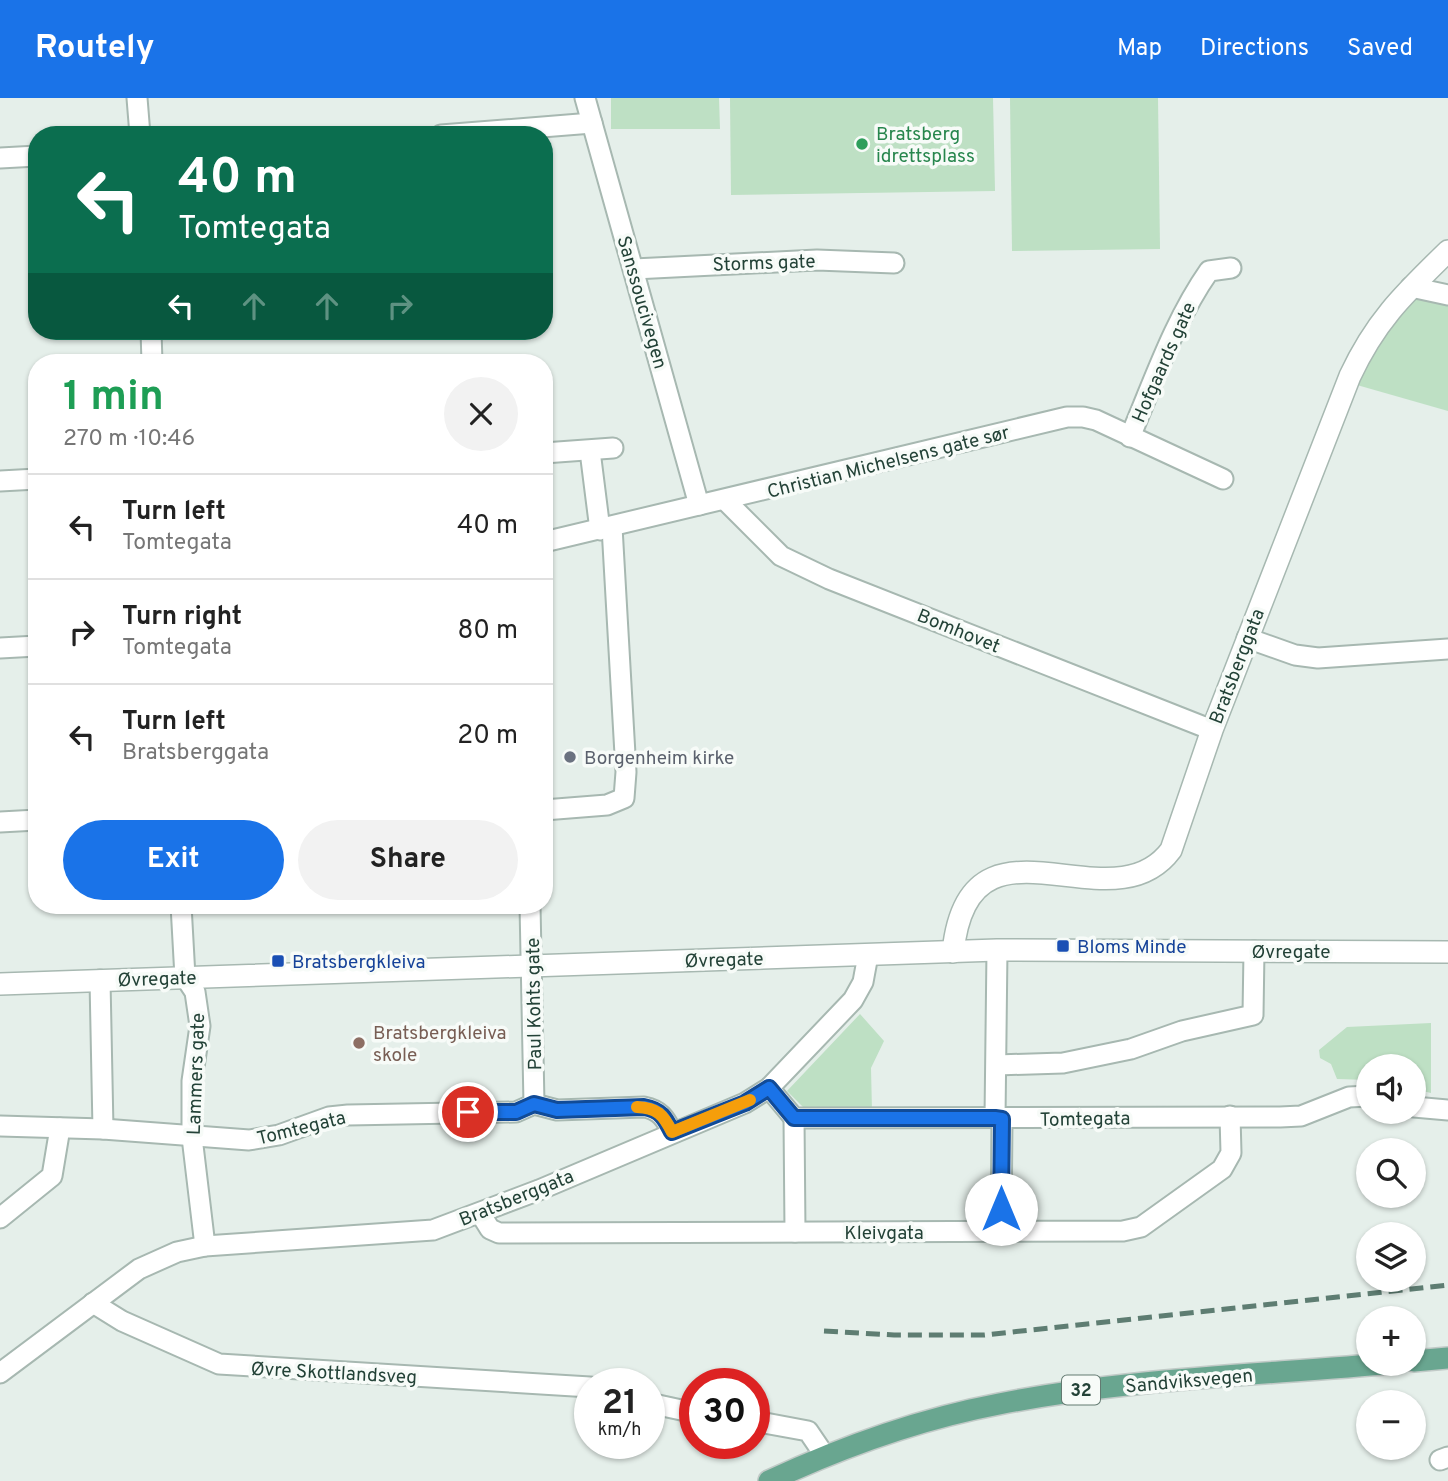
<!DOCTYPE html>
<html lang="en">
<head>
<meta charset="utf-8">
<style>
	:root { --surface:#fff; --page:#f2f2f2; --text:#222; --muted:#767676; --line:#e0e0e0; --accent:#1a73e8 }
	body { margin:0; font-family:Overpass,sans-serif; background:var(--page); color:var(--text); height:100vh; display:flex; flex-direction:column; font-size:26px; white-space:nowrap }
	* { box-sizing:border-box; margin:0 }
	p { font-size:23px; color:var(--muted) }
	.icon { flex:none; width:38px; height:38px; fill:none; stroke:currentColor; stroke-width:2; stroke-linecap:round; stroke-linejoin:round }
	.map { position:relative; flex:1; overflow:hidden }
	.drawer { position:absolute; left:28px; top:256px; width:525px; height:560px; display:flex; flex-direction:column; background:var(--surface); border-radius:28px; box-shadow:0 2px 5px #0004 }
	.drawer>* { flex:none }
	.banner { position:absolute; left:28px; top:28px; width:525px; height:214px; border-radius:28px; box-shadow:0 2px 5px #0004; background:#0b6e4f; color:#fff; overflow:hidden }
	.tools { position:absolute; left:1356px; top:956px; display:grid; gap:14px }
	.tools a { display:grid; place-items:center; width:70px; height:70px; border-radius:50%; background:var(--surface); box-shadow:0 2px 5px #0004; font-size:35px }
	.speed { position:absolute; left:574px; top:1270px; display:flex; gap:14px; font-size:35px; font-weight:700; text-align:center }
	.speed>* { display:grid; place-content:center; width:91px; height:91px; border-radius:50%; background:var(--surface); box-shadow:0 2px 5px #0004; line-height:1 }
	.speed small { font-size:18px; font-weight:400 }
	.speed .limit { border:10px solid #d22; background:#fff; color:#111 }
	.pin { position:absolute; display:grid; place-items:center; width:60px; height:60px; color:#fff; margin:-30px; border:4px solid #fff; border-radius:50%; box-shadow:0 2px 7px #0007 }
	.me { position:absolute; width:77px; margin:-38px; rotate:0deg; stroke-linejoin:round; filter:drop-shadow(0 0 5px #0008) }
	.turn { display:flex; align-items:center; gap:24px; height:147px; padding:0 35px; font-size:32px }
	.turn .icon { width:91px; height:91px; stroke-width:2.5 }
	.turn b { display:block; font-size:49px; line-height:60px }
	.lanes { display:flex; align-items:center; height:66px; padding:0 35px; background:#0003; justify-content:center; gap:35px; direction:ltr }
	.lanes .off { opacity:.35 }
	.round { display:grid; place-items:center; flex:none; width:74px; height:74px; border-radius:37px; background:var(--page) }
	.head { display:flex; align-items:center; justify-content:space-between; height:119px; padding:0 35px }
	h1 { font-size:42px; font-weight:700; line-height:52px; color:#1e9e55 }
	.action { display:flex; gap:14px; margin-top:auto; padding:14px 35px }
	.action a { flex:1; height:80px; border-radius:42px; background:var(--accent); color:#fff; font-size:28px; font-weight:700; line-height:80px; text-align:center }
	.action a+a { background:var(--page); color:var(--text) }
	ul { padding:0; list-style:none }
	li { display:flex; align-items:center; gap:21px; height:105px; padding:0 35px; border-top:2px solid var(--line) }
	li div { flex:1 }
	li b { display:block; font-size:26px }
	li em { font-style:normal }
	header { display:flex; align-items:center; gap:42px; box-sizing:border-box; height:98px; padding:0 35px; background:var(--accent); color:#fff }
	header strong { font-size:33px }
	nav { display:flex; gap:38px; margin-inline-start:auto; font-size:24px }
	.map>svg:first-child { display:block }
	.green { fill:#bee0c4 }
	.lines { fill:none; stroke-linecap:round; stroke-linejoin:round }
	.minor-casing { stroke:#a7b8b1; stroke-width:23 }
	.tertiary-casing { stroke:#a7b8b1; stroke-width:24 }
	.primary-casing { stroke:#c1cac7; stroke-width:24 }
	.minor { stroke:#fff; stroke-width:19 }
	.tertiary { stroke:#fff; stroke-width:21 }
	.primary { stroke:#69a690; stroke-width:21 }
	.rail { stroke:#5e7d72; stroke-width:5; stroke-dasharray:14 7; stroke-linecap:butt }
	.route-casing { stroke:#114b97; stroke-width:18 }
	.route { stroke:#1a73e8; stroke-width:12 }
	.slow { stroke:#f59e0b; stroke-width:12 }
	.leisure-dot { fill:#2e9e5b; stroke:#f7fbf8; stroke-width:2.5 }
	.worship-dot { fill:#6b7280; stroke:#f7fbf8; stroke-width:2.5 }
	.transit-dot { fill:#1a4fb4; stroke:#f7fbf8; stroke-width:2.5 }
	.education-dot { fill:#8d6e63; stroke:#f7fbf8; stroke-width:2.5 }
	.labels { text-anchor:middle; stroke-width:7; stroke-linejoin:round; paint-order:stroke }
	.shield { fill:#f7fbf8; stroke:#637a71; stroke-width:2 }
	.shield-label { font-size:18px; font-weight:bold; fill:#234237 }
	.leisure-label { font-size:19px; fill:#27864d; stroke:#f7fbf8; text-anchor:start }
	.street-label { font-size:19px; fill:#234237; stroke:#f7fbf8 }
	.worship-label { font-size:19px; fill:#5b616d; stroke:#f7fbf8; text-anchor:start }
	.transit-label { font-size:19px; fill:#164399; stroke:#f7fbf8; text-anchor:start }
	.education-label { font-size:19px; fill:#785e54; stroke:#f7fbf8; text-anchor:start }
</style>
</head>
<body>
<header>
<strong>Routely</strong>
<nav><a>Map</a><a>Directions</a><a>Saved</a></nav>
</header>
<div class="map">
<svg width="1448" height="1383" viewBox="0 0 1448 1383">
	<rect width="100%" height="100%" fill="#e5efea"/>
	<g class="green">
		<path d="M611 0H719L720 31H611Z"/>
		<path d="M730 0H993L995 93 731 97Z"/>
		<path d="M1010 0H1158L1160 151 1012 153Z"/>
		<path d="M1419 193 1448 199V313L1357 287 1371 248Z"/>
		<path d="M860 916 884 943 871 970 872 1013H807L787 993Z"/>
		<path d="M1431 925V995L1414 991V968H1368V982L1337 981 1331 966 1320 960 1319 952 1347 929Z"/>
	</g>
	<g class="lines">
		<defs>
			<g id="minor">
				<path d="M137 0 140 37"/>
				<path d="M585 0 699 407"/>
				<path d="M441 37 592 25"/>
				<path d="M0 60 37 58"/>
				<path d="M634 171 817 162 894 165"/>
				<path d="M1411 189 1448 197"/>
				<path d="M151 233 152 264"/>
				<path d="M1130 339C1154 283 1174 223 1209 173L1231 170"/>
				<path d="M590 353 600 432"/>
				<path d="M544 355 613 350"/>
				<path d="M0 383 37 381"/>
				<path d="M725 402 781 458 829 481 1212 632"/>
				<path d="M544 444 1067 319H1083L1096 322 1223 381"/>
				<path d="M1247 540 1295 557 1318 560 1448 551"/>
				<path d="M0 550 37 548"/>
				<path d="M544 712 607 707 624 700 626 674 612 429"/>
				<path d="M0 724 37 722"/>
				<path d="M181 807 185 879 195 894 200 928 192 983V1039L205 1148"/>
				<path d="M530 807 534 1006"/>
				<path d="M100 882 103 1031"/>
				<path d="M997 967 1063 965 1131 951 1182 933 1253 917 1254 853"/>
				<path d="M769 990 794 1020 1280 1019 1301 1018 1349 999 1368 998"/>
				<path d="M1414 1009 1448 1012"/>
				<path d="M794 1020 795 1134"/>
				<path d="M995 1020 997 852"/>
				<path d="M0 1028 103 1031 249 1042 279 1037 329 1019 348 1017 516 1014 534 1006 557 1012 644 1009C660 1012 665 1020 672 1034"/>
				<path d="M480 1115 490 1131 499 1135 1123 1133 1141 1129 1222 1071 1231 1055 1230 1018"/>
				<path d="M0 1120 52 1078 60 1030"/>
				<path d="M1001 1134 1002 1021"/>
				<path d="M93 1205 122 1223 219 1266 590 1289"/>
				<path d="M0 1275 139 1171 177 1154 205 1148 433 1132 539 1092 745 1005 769 990 853 902 863 884 868 857"/>
				<path d="M649 1305 695 1315"/>
				<path d="M754 1323 808 1333 825 1358"/>
				<path d="M1440 1362 1448 1359"/>
			</g>
			<g id="tertiary">
				<path d="M953 854C969 699 1111 833 1171 752L1212 632 1350 278C1376 222 1405 195 1448 153"/>
				<path d="M0 886 997 852 1448 854"/>
			</g>
			<g id="primary">
				<path d="M1414 1263 1448 1260"/>
				<path d="M769 1383C842 1349 920 1321 999 1306 1129 1280 1263 1277 1394 1265"/>
			</g>
		</defs>
		<use href="#minor" class="minor-casing"/>
		<use href="#tertiary" class="tertiary-casing"/>
		<use href="#primary" class="primary-casing"/>
		<use href="#minor" class="minor"/>
		<use href="#tertiary" class="tertiary"/>
		<use href="#primary" class="primary"/>
		<path class="rail" d="M824 1233 894 1237H984L1448 1187"/>
	</g>
	<g class="lines">
		<defs>
			<path id="route" d="M468 1014H516L534 1006 557 1012 644 1009C661 1012 665 1020 672 1034L745 1005 769 990 794 1020H995L1002 1021 1001 1111"/>
		</defs>
		<use href="#route" class="route-casing"/>
		<use href="#route" class="route"/>
		<path class="slow" d="M637 1009C657 1010 663 1016 672 1034L750 1002"/>
	</g>
	<circle class="leisure-dot" cx="862" cy="46" r="7"/>
	<circle class="worship-dot" cx="570" cy="659" r="7"/>
	<g class="transit-dot">
		<rect x="1056" y="841" width="14" height="14" rx="3.5"/>
		<rect x="271" y="856" width="14" height="14" rx="3.5"/>
	</g>
	<circle class="education-dot" cx="359" cy="945" r="7"/>
	<g class="labels">
		<rect class="shield" x="1062" y="1277.5" width="38" height="29" rx="5"/>
		<g class="shield-label">
			<text x="1081" y="1298">32</text>
		</g>
		<g class="leisure-label">
			<text x="876" y="42">Bratsberg<tspan x="876" dy="22">idrettsplass</tspan></text>
		</g>
		<g class="street-label">
			<text transform="translate(764 164) rotate(-2)" y="7">Storms gate</text>
			<text transform="translate(643 204) rotate(74)" y="7">Sanssoucivegen</text>
			<text transform="translate(1163 264) rotate(-66)" y="7">Hofgaards gate</text>
			<text transform="translate(888 363) rotate(-14)" y="7">Christian Michelsens gate sør</text>
			<text transform="translate(959 532) rotate(22)" y="7">Bomhovet</text>
			<text transform="translate(1236 568) rotate(-69)" y="7">Bratsberggata</text>
			<text x="1291" y="860">Øvregate</text>
			<text transform="translate(724 861) rotate(-2)" y="7">Øvregate</text>
			<text transform="translate(157 880) rotate(-2)" y="7">Øvregate</text>
			<text transform="translate(533 906) rotate(-91)" y="7">Paul Kohts gate</text>
			<text transform="translate(195 976) rotate(-88)" y="7">Lammers gate</text>
			<text transform="translate(1085 1020) rotate(-1)" y="7">Tomtegata</text>
			<text transform="translate(301 1029) rotate(-14)" y="7">Tomtegata</text>
			<text transform="translate(516 1099) rotate(-22)" y="7">Bratsberggata</text>
			<text x="884" y="1141">Kleivgata</text>
			<text transform="translate(334 1274) rotate(3)" y="7">Øvre Skottlandsveg</text>
			<text transform="translate(1189 1282) rotate(-5)" y="7">Sandviksvegen</text>
		</g>
		<g class="worship-label">
			<text x="584" y="666">Borgenheim kirke</text>
		</g>
		<g class="transit-label">
			<text x="1077" y="855">Bloms Minde</text>
			<text x="292" y="870">Bratsbergkleiva</text>
		</g>
		<g class="education-label">
			<text x="373" y="941">Bratsbergkleiva<tspan x="373" dy="22">skole</tspan></text>
		</g>
	</g>
</svg>
<div class="tools">
<a><svg class="icon" aria-label="sound" viewBox="0 0 24 24"><path d="M4 9h4l5-4v14l-5-4H4zM17 9q2 3 0 6"/></svg></a>
<a><svg class="icon" aria-label="search" viewBox="0 0 24 24"><circle cx="10" cy="10" r="6"/><path d="M15 15l6 6"/></svg></a>
<a><svg class="icon" aria-label="layers" viewBox="0 0 24 24"><path d="M12 4l9 5-9 5-9-5zM3 14l9 5 9-5"/></svg></a>
<a>+</a>
<a>−</a>
</div>
<div class="speed"><div>21<small>km/h</small></div><div class="limit">30</div></div>
<div class="pin" style="left:468px;top:1014px;background:#d93025"><svg class="icon" aria-label="arrive" viewBox="0 0 24 24"><path d="M6 21V4h12l-3 4 3 4H6"/></svg></div>
<svg class="me" style="left:1001px;top:1111px" viewBox="-20 -20 40 40"><circle r="19" fill="#fff"/><path d="M0-13L10 11 0 6-10 11z" fill="#1a73e8"/></svg>
<div class="banner">
<div class="turn"><svg class="icon" aria-label="left" viewBox="0 0 24 24"><path d="M17 20v-9H6M10 6l-5 5 5 5"/></svg><div><b>40 m</b>Tomtegata</div></div>
<div class="lanes"><svg class="icon" aria-label="left" viewBox="0 0 24 24"><path d="M17 20v-9H6M10 6l-5 5 5 5"/></svg><svg class="icon off" aria-label="ahead" viewBox="0 0 24 24"><path d="M12 20V5M6 11l6-6 6 6"/></svg><svg class="icon off" aria-label="ahead" viewBox="0 0 24 24"><path d="M12 20V5M6 11l6-6 6 6"/></svg><svg class="icon off" aria-label="right" viewBox="0 0 24 24"><path d="M7 20v-9h11M14 6l5 5-5 5"/></svg></div>
</div>
<section class="drawer">
<div class="head"><div><h1>1 min</h1><p>270 m · 10:46</p></div><a class="round"><svg class="icon" aria-label="close" viewBox="0 0 24 24"><path d="M6 6l12 12M18 6L6 18"/></svg></a></div>
<ul>
<li><svg class="icon" aria-label="left" viewBox="0 0 24 24"><path d="M17 20v-9H6M10 6l-5 5 5 5"/></svg><div><b>Turn left</b><p>Tomtegata</p></div><em>40 m</em></li>
<li><svg class="icon" aria-label="right" viewBox="0 0 24 24"><path d="M7 20v-9h11M14 6l5 5-5 5"/></svg><div><b>Turn right</b><p>Tomtegata</p></div><em>80 m</em></li>
<li><svg class="icon" aria-label="left" viewBox="0 0 24 24"><path d="M17 20v-9H6M10 6l-5 5 5 5"/></svg><div><b>Turn left</b><p>Bratsberggata</p></div><em>20 m</em></li>
</ul>
<div class="action"><a>Exit</a><a>Share</a></div>
</section>
</div>
</body>
</html>
